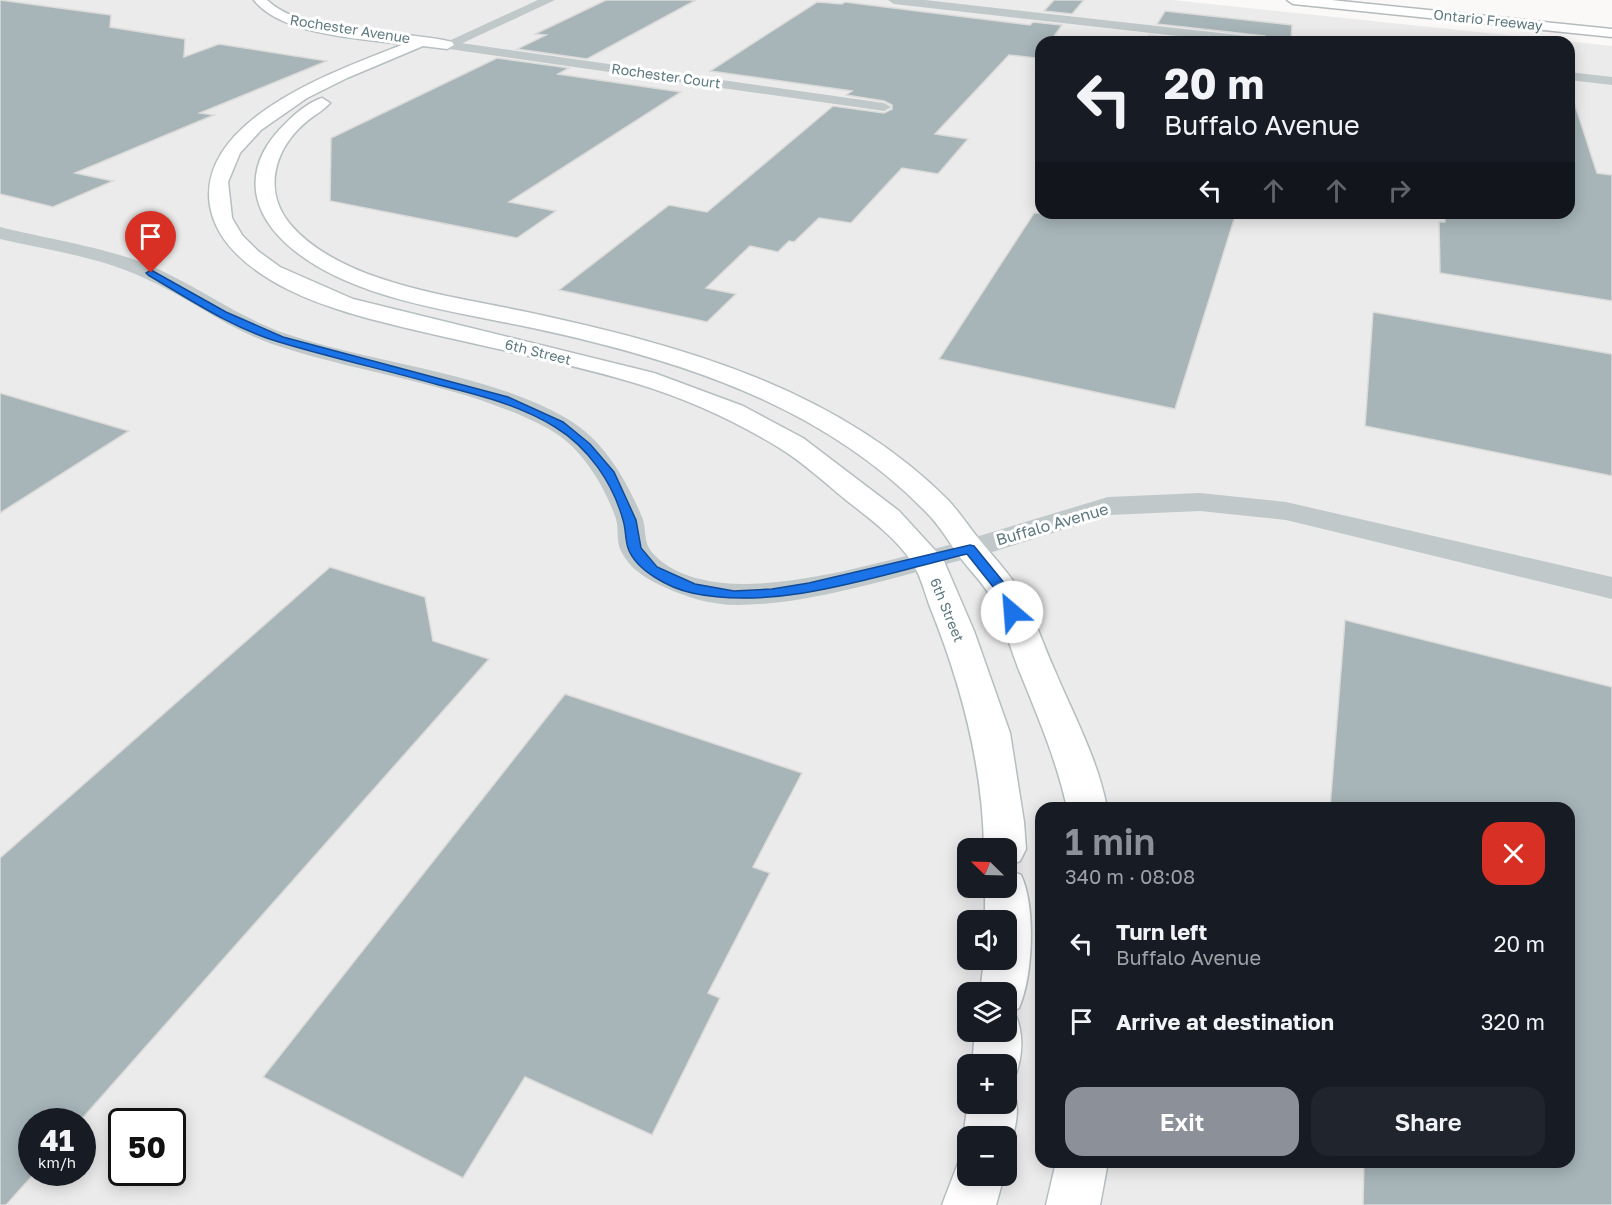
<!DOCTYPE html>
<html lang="en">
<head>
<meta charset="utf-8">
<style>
	:root { --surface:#171b24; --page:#20242c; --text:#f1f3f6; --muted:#9ea1a6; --accent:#8c9099 }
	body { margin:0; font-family:"Golos Text",sans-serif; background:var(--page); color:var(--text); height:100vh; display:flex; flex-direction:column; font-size:22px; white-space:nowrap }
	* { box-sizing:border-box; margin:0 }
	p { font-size:20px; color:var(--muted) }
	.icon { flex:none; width:33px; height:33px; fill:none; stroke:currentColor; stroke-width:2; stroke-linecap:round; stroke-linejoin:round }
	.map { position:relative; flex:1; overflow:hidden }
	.sheet { position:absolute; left:1035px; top:802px; width:540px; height:366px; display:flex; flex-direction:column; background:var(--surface); border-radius:18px; box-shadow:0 3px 15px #0003 }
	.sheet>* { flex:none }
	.banner { position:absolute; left:1035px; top:36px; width:540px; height:183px; border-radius:18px; box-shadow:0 3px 15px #0003; background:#171b24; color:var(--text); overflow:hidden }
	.needle { width:39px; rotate:293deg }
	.fabs { position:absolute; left:957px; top:838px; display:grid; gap:12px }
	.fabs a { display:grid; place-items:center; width:60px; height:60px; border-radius:12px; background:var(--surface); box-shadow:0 3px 15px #0003; font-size:30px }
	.speed { position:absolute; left:18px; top:1108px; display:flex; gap:12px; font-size:30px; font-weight:700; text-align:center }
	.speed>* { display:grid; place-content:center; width:78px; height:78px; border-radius:50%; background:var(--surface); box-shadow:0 3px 15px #0003; line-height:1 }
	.speed small { font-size:15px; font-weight:400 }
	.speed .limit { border:3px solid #111; border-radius:9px; background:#fff; color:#111 }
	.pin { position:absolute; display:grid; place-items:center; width:51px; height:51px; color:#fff; margin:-62px -26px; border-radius:50% 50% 50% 0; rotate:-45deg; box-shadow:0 0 6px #0007 }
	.pin .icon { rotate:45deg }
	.me { position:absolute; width:66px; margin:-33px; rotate:333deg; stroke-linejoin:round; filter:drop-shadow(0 0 4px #0008) }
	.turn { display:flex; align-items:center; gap:21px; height:126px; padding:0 30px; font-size:27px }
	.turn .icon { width:78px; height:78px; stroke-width:2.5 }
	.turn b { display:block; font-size:42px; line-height:51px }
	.lanes { display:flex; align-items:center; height:57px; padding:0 30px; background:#0003; justify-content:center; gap:30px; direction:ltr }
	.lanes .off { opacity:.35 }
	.round { display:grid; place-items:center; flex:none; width:63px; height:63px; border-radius:18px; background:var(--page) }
	.headline { display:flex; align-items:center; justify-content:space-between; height:102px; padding:0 30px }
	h1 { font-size:36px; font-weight:600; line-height:45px; color:var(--accent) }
	.button { display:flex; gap:12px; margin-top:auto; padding:12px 30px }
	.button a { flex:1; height:69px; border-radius:18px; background:var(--accent); color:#fff; font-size:24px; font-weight:600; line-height:69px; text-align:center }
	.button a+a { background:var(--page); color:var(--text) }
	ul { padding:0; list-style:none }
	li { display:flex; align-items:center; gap:18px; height:78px; padding:0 30px }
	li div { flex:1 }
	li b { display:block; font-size:22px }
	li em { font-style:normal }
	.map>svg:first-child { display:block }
	.built { fill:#ebebeb; fill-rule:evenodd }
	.building { fill:#a7b5b8; stroke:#dcdbda; stroke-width:1.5 }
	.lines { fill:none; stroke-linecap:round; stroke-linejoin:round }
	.secondary-casing { stroke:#b5bec1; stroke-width:3 }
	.motorway-casing { stroke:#b4bbbd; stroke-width:3 }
	.minor { fill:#c0c8ca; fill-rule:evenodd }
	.tertiary { fill:#c0c8ca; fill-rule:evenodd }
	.secondary { fill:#fff; fill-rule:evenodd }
	.motorway { fill:#fff; fill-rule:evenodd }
	.route { fill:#1a73e8; stroke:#114b97; stroke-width:1.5 }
	.labels { text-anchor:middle; stroke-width:6; stroke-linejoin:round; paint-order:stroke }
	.far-street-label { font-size:14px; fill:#5e787f; stroke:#fff }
	.street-label { font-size:16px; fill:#5e787f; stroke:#fff }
</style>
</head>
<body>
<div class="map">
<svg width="1612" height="1205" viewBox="0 0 1612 1205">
	<rect width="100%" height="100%" fill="#faf9f7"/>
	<path class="built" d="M0 0H1172L1612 46V1205H0ZM1041 42H1569V213H1041ZM1041 808H1569V1162H1041ZM968 849H1006V888H968ZM968 921H1006V960H968ZM968 993H1006V1032H968ZM968 1065H1006V1104H968ZM32 1122H82V1173H32ZM122 1122H172V1173H122ZM968 1137H1006V1176H968Z"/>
	<g class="building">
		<path d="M0 0 111 15 110 27 185 39 184 57 219 44 327 61 200 113 214 115 75 173 113 181 53 207 0 194Z"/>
		<path d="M606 0H696L587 59 517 49 546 35 535 34Z"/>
		<path d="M1054 0H1084L1072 14 1044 11Z"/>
		<path d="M817 2 842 4 845 2 1030 25 1033 22 1062 25 1050 42H1041V52L1036 58 1009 55 935 134 968 139 938 174 902 168 851 223 819 218 794 242 789 241 778 252 750 246 706 288 736 294 707 322 559 290 669 205 707 212 833 106 884 113 892 109V105L884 101 846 95 852 91 710 71Z"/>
		<path d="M1165 11 1292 25 1291 42H1273L1265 36 1157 24Z"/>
		<path d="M1149 35 1211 42H1145Z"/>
		<path d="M497 58 569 68 558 74 681 92 509 202 556 211 517 238 330 201 331 138Z"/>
		<path d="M1574 102 1597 173 1612 175V301L1440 273 1439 222H1445V213H1569V103Z"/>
		<path d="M1034 213H1236L1175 409 939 359Z"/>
		<path d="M1373 312 1612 354V476L1365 426Z"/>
		<path d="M0 393 129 431 0 513Z"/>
		<path d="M330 567 425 597 433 641 489 659 79 1122H32V1176L6 1205H0V858Z"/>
		<path d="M1345 620 1612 687V1205H1363L1364 1162H1569V808H1330Z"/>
		<path d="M565 694 802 773 753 867 770 873 708 993 720 998 652 1135 525 1077 463 1178 263 1077Z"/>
	</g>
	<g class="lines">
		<defs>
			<g id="secondary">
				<path d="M254 0H267C306 37 402 29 452 42L454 45 447 49 423 46 347 78 307 98 261 130 240 153 228 182 232 218 242 235 258 251 280 267 353 299 654 373 743 406 803 438 899 511 943 559 974 631 1010 733 1024 822 1026 849 1020 861 1006 866V849H984C983 765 961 684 930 607 925 593 920 574 912 562 895 537 869 518 846 500 825 483 804 463 781 449 736 421 685 398 635 383 565 362 491 348 419 331 374 320 329 310 287 289 254 272 217 246 210 206 196 118 341 69 404 44 362 39 281 35 254 0Z"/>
				<path d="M322 98 330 103C323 111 314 115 306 122 275 148 262 190 290 224 340 283 451 296 522 311 676 344 834 386 948 500 961 514 971 530 983 544 996 560 1010 574 1020 592 1035 617 1043 645 1055 671 1074 716 1098 760 1107 808H1067C1057 762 1039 719 1021 675 1010 649 1004 621 990 596 982 581 969 570 960 557 949 542 940 526 927 513 822 404 677 359 533 328 459 312 356 300 295 251 247 213 241 165 287 122 296 113 309 102 322 98Z"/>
				<path d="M1006 869 1021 875C1036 907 1033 976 1019 1008L1009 1013 1016 1016C1025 1038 1022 1060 1013 1082L1006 1085V1065H972L975 1032H1006V993H980L984 960H1006V921H985V888H1006Z"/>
				<path d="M1006 1085C1026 1099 1014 1136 1006 1154V1137H968V1149L963 1137 968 1103 1006 1104Z"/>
				<path d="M968 1154V1176H1004L996 1205H942L960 1158Z"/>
				<path d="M1056 1162H1108L1100 1205H1046Z"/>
			</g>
			<path id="motorway" d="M1287 0H1331L1612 29V37L1293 4Z"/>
		</defs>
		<use href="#secondary" class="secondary-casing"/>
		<use href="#motorway" class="motorway-casing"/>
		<g class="minor">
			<path d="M888 0H925L1265 38 1271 42H1231L894 4Z"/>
			<path d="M447 41 884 103 891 107 884 111 442 48V42Z"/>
			<path d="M1569 72 1612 77V85L1569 80Z"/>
			<path d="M0 227C47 239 117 249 160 270 203 290 242 319 287 334 375 364 486 372 566 418 603 439 626 479 642 517 646 526 644 540 649 548 659 564 682 575 700 579 773 598 895 557 970 540L980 543 984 549 980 555 970 558C897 576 811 605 737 605 711 605 685 597 662 586 645 578 630 569 621 551 616 541 619 529 616 519 604 484 580 445 547 428 462 383 363 375 272 344 226 328 188 297 144 278 100 257 47 250 0 239Z"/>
		</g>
		<g class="tertiary">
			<path d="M538 0H555L452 48 447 49 440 45Z"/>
			<path d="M1200 493 1286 502 1612 577V599L1286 520 1200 511 1110 515 970 559 959 556 954 549 959 542 1108 497Z"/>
		</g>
		<use href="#secondary" class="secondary"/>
		<use href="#motorway" class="motorway"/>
	</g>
	<path class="route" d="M151 270 226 312 283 337 508 397 563 422 590 444 614 472 636 520 641 548 657 567 695 584 734 591 772 589 809 583 970 545 974 546 1009 589 1019 612 1012 617 1008 616 998 593 967 554C882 574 779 612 692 593 670 588 636 571 628 548 625 539 626 529 623 520 613 483 588 447 555 427 519 405 479 395 439 385 386 370 332 358 279 342 232 328 189 299 148 275L146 273Z"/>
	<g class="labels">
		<g class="far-street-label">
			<text transform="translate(1488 20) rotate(6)" y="5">Ontario Freeway</text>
			<text transform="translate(350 29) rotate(9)" y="5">Rochester Avenue</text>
			<text transform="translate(666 76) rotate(8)" y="5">Rochester Court</text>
			<text transform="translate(538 352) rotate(14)" y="5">6th Street</text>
			<text transform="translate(947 610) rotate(68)" y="5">6th Street</text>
		</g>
		<g class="street-label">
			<text transform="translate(1052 524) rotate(-16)" y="6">Buffalo Avenue</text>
		</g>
	</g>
</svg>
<div class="fabs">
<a><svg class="needle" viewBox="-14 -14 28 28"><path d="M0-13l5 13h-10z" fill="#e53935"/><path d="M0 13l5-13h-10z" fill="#9ea1a6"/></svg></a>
<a><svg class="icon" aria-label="sound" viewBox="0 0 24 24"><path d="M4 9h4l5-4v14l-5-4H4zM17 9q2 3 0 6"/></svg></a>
<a><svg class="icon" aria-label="layers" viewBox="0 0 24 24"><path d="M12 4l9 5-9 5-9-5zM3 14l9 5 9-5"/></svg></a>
<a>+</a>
<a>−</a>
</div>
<div class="speed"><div>41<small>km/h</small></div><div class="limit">50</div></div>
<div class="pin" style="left:151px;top:273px;background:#d93025"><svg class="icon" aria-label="arrive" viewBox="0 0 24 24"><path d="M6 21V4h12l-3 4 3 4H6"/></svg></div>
<svg class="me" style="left:1012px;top:612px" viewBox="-20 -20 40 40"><circle r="19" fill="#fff"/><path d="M0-13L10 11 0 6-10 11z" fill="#1a73e8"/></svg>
<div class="banner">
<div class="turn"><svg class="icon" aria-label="left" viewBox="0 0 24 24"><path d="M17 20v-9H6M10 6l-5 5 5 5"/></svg><div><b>20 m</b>Buffalo Avenue</div></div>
<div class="lanes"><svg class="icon" aria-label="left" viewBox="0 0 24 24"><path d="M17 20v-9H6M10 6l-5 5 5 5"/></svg><svg class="icon off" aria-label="ahead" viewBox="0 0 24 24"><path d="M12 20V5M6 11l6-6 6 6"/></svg><svg class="icon off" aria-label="ahead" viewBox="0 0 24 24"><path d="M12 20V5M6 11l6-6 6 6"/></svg><svg class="icon off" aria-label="right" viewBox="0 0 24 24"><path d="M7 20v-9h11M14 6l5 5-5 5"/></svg></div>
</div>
<section class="sheet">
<div class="headline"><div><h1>1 min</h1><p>340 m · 08:08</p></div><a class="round" style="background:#d93025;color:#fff"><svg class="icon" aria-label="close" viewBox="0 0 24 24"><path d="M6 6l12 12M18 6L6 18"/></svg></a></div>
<ul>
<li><svg class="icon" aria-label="left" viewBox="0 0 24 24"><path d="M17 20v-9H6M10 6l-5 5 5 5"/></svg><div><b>Turn left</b><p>Buffalo Avenue</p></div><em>20 m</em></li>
<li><svg class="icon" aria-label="arrive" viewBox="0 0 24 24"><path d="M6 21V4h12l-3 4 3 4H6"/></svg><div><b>Arrive at destination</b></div><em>320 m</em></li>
</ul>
<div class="button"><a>Exit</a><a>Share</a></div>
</section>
</div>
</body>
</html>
